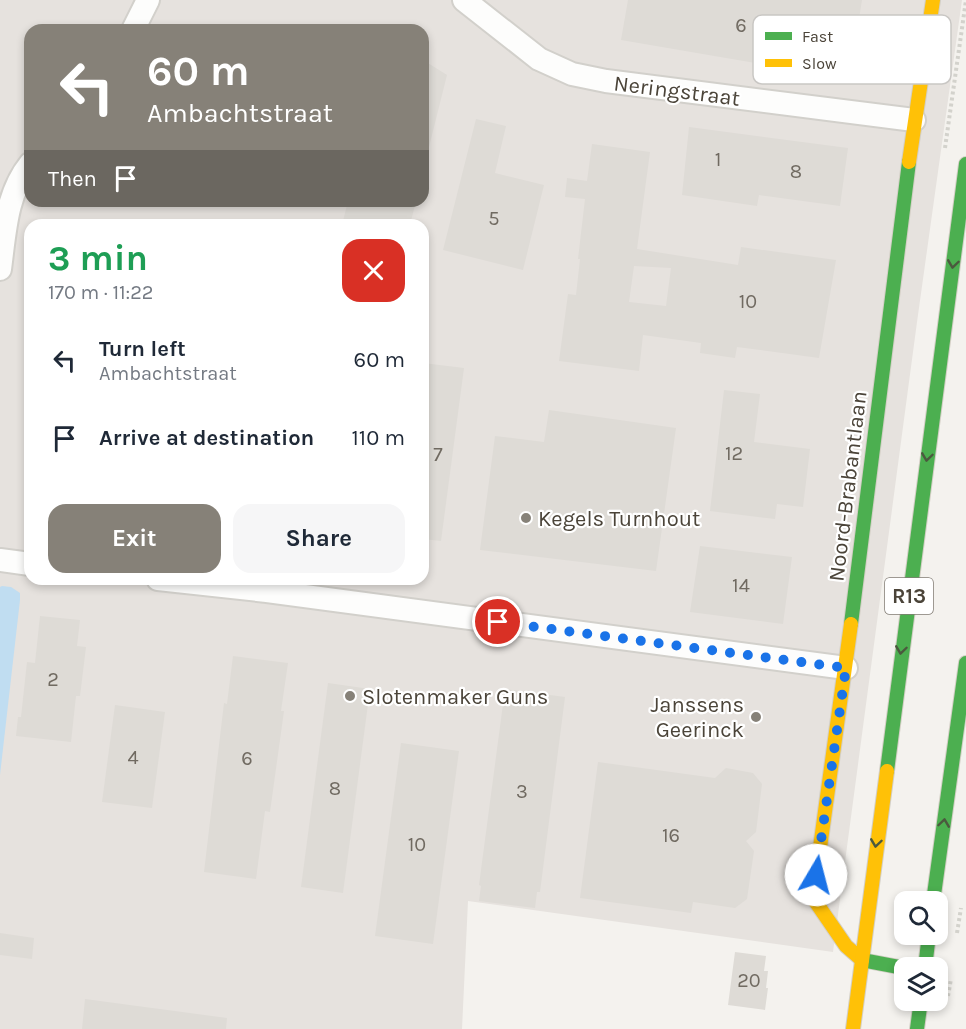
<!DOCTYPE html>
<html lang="en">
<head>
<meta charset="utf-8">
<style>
	:root { --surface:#fff; --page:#f6f6f7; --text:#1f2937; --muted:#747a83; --accent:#868178 }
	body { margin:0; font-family:Karla,sans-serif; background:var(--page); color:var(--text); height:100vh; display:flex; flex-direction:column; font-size:22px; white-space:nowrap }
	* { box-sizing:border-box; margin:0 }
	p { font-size:20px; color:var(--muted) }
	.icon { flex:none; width:33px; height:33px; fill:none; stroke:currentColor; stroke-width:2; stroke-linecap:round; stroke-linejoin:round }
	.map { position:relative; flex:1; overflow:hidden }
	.details { position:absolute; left:24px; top:219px; width:405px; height:366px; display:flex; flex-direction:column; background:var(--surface); border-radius:18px; box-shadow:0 3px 9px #0003 }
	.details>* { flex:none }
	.top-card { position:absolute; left:24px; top:24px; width:405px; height:183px; border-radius:18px; box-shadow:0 3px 9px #0003; background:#868178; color:#fff; overflow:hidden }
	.controls { position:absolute; left:894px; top:891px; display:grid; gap:12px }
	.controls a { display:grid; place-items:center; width:54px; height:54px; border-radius:12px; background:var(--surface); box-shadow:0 3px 9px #0003; font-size:30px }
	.pin { position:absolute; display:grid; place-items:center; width:51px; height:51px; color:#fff; margin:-26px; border:3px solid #fff; border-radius:50%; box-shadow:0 2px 6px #0007 }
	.me { position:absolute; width:66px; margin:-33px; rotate:8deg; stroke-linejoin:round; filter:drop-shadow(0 0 4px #0008) }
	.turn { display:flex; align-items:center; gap:21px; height:126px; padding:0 24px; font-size:27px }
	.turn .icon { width:78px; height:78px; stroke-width:2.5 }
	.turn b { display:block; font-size:42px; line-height:51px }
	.then { display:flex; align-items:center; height:57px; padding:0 24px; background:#0003; gap:12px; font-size:22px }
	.round { display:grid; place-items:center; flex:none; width:63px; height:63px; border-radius:18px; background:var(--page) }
	.summary { display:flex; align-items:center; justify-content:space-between; height:102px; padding:0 24px }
	h1 { font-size:36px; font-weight:700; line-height:45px; color:#1e9e55 }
	.cta { display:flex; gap:12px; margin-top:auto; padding:12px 24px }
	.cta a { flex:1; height:69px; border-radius:18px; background:var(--accent); color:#fff; font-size:24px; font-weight:700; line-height:69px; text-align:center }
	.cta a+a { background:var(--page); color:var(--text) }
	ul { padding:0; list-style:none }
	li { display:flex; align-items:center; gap:18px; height:78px; padding:0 24px }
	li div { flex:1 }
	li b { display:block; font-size:22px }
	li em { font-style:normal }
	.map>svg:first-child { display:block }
	.industrial { fill:#e6e2de; fill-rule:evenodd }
	.water { fill:#c0ddf1 }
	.building { fill:#dedbd6; fill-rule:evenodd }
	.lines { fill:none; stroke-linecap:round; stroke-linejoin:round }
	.street-casing { stroke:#d2d0cb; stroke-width:26 }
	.fast-casing { stroke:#d3cfc5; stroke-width:16 }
	.slow-casing { stroke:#d3cfc5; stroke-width:16 }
	.path { stroke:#d3d2cc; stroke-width:4; stroke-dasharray:3 3; stroke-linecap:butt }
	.street { stroke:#fdfdfc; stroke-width:22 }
	.fast { stroke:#4caf50; stroke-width:14 }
	.slow { stroke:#ffc107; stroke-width:14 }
	.oneway { stroke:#4b593e }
	.route { stroke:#1a73e8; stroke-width:10; stroke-dasharray:0 18 }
	.poi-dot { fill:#868178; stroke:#fff; stroke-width:2 }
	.labels { text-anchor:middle; stroke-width:4.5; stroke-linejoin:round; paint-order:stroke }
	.number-label { font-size:20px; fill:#706a61 }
	.shield { fill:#fff; stroke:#817c74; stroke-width:1.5 }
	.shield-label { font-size:21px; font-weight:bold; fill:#4b4439 }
	.street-label { font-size:22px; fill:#4b4439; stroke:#fff }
	.poi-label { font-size:22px; fill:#4b4439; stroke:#fff; text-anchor:start }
	.key { fill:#fff; stroke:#c9c7c4; stroke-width:1.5 }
	.key-label { font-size:16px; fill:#4b4439 }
</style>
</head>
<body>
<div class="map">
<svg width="966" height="1029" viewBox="0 0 966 1029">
	<rect width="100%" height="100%" fill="#f4f2ee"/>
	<path class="industrial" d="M0 0H962L917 322 833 952 468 901 462 1029H0ZM30 30H423V201H30ZM30 225H423V579H30Z"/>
	<path class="water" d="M2 586 11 587 20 593V600L0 775V587Z"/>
	<g class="building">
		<path d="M628 0H862L852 62 800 52 797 70 621 40Z"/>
		<path d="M423 60 447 75 429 147 423 146Z"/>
		<path d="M476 119 506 126 495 173 544 185 523 270 443 250Z"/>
		<path d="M689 127 848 148 840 206 759 195 757 206 682 195Z"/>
		<path d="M592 144 650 152 637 249 738 265 741 247 836 260 819 358 737 347 735 358 700 353 701 343 643 335 639 371 559 361 568 294 576 295 580 259H578L585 199 565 197 567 178 587 181ZM634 266 671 268 666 306 629 302Z"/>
		<path d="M348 201H416L410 225H342Z"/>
		<path d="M423 363 464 368 441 541 423 539Z"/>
		<path d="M724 390 760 394 754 442 810 449 803 507 777 504 775 519 710 511Z"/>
		<path d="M549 410 676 428 656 571 480 550 495 436 544 442Z"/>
		<path d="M700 546 792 557 783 624 690 612Z"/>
		<path d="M40 616 80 620 77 646 86 647 80 696H76L71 742 16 736 18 717H21L27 662 35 663Z"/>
		<path d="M233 656 288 663 281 711H284L270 812 265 811 256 879 204 872 224 703 227 704Z"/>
		<path d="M328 683 370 689 343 893 301 887Z"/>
		<path d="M505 689 565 697 540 892H537L535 908 479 901 481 886 479 885Z"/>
		<path d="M115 705 165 712 152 808 102 802Z"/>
		<path d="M401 743 459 751 433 944 375 936Z"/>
		<path d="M598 762 715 778 726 768 753 773 762 784 756 832 746 841 754 851 747 899 735 908 693 902 691 913 580 898Z"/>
		<path d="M0 933 34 938 32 959 0 955Z"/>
		<path d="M735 952 766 956 764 971H768L766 988H768L765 1010 728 1005Z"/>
		<path d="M85 999 227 1018 226 1029H82Z"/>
	</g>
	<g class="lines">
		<defs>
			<g id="street">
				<path d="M464 0 539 59 572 74 606 81 914 120"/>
				<path d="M133 30 148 0"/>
				<path d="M0 269C5 232 6 194 30 164"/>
				<path d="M0 560 30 564"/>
				<path d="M158 579 267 591 846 668"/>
			</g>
			<g id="fast">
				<path d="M851 624 909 162"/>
				<path d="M887 771 966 164"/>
				<path d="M933 902 966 663"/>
				<path d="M862 960 904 968"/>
				<path d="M925 968 929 934"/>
				<path d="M917 1029 921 1000"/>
			</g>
			<g id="slow">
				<path d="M909 162 933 0"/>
				<path d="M851 624 813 898 846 946 862 960"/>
				<path d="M853 1029 887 771"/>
			</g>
		</defs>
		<use href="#street" class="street-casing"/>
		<use href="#fast" class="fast-casing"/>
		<use href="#slow" class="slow-casing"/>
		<g class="path">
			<path d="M945 148 966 0"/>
			<path d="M957 933 961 908"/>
			<path d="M948 996 951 979"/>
		</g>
		<use href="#street" class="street"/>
		<use href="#fast" class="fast"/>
		<use href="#slow" class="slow"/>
	</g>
	<defs><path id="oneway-chevron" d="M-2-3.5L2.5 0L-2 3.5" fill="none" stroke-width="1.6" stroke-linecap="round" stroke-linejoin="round" transform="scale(1.5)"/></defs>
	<g class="oneway">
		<use href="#oneway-chevron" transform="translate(953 264) rotate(98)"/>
		<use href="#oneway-chevron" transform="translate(927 457) rotate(98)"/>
		<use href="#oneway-chevron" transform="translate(901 650) rotate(98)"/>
		<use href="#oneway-chevron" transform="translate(944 823) rotate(-82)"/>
		<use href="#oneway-chevron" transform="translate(876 843) rotate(98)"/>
	</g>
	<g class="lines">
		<path class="route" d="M498 622 846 668 816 875"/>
	</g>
	<g class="poi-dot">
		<circle cx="526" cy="518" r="6"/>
		<circle cx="350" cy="696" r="6"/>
		<circle cx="756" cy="717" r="6"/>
	</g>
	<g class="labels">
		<g class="number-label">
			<text x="741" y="32">6</text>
			<text x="718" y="166">1</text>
			<text x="796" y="178">8</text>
			<text x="494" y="225">5</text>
			<text x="748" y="308">10</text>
			<text x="734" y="460">12</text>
			<text x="438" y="461">7</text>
			<text x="741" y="592">14</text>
			<text x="53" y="686">2</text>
			<text x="133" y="764">4</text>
			<text x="247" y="765">6</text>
			<text x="335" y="795">8</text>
			<text x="522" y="798">3</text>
			<text x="671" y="842">16</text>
			<text x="417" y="851">10</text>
			<text x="749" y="987">20</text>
		</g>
		<rect class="shield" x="885" y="578" width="48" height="36" rx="4.5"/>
		<g class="shield-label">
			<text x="909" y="603">R13</text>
		</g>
		<g class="street-label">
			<text transform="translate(677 90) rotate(7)" y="8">Neringstraat</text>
			<text transform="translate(847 486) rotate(-83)" y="8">Noord-Brabantlaan</text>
		</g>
		<g class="poi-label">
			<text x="538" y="526">Kegels Turnhout</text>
			<text x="362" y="704">Slotenmaker Guns</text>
			<text x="744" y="712" text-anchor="end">Janssens<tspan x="744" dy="25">Geerinck</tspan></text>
		</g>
	</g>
	<rect x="753" y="15" width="198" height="69" rx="9" class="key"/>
	<rect x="765" y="32" width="27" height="8" fill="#4caf50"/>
	<rect x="765" y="59" width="27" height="8" fill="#ffc107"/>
	<g class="key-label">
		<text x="802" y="42">Fast</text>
		<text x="802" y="69">Slow</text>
	</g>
</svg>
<div class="controls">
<a><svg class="icon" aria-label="search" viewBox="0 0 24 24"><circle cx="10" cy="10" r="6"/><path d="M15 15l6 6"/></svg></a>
<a><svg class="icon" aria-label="layers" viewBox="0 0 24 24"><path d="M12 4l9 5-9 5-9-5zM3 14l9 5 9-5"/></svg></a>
</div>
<div class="pin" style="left:498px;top:622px;background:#d93025"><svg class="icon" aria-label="arrive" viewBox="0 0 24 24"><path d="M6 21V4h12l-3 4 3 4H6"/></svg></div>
<svg class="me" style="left:816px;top:875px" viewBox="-20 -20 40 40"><circle r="19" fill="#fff"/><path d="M0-13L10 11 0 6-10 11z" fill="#1a73e8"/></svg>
<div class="top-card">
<div class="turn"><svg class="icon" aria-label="left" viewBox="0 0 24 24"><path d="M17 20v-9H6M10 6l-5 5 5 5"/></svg><div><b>60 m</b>Ambachtstraat</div></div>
<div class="then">Then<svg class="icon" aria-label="arrive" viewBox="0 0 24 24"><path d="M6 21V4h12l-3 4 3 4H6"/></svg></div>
</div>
<section class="details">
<div class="summary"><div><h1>3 min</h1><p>170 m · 11:22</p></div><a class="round" style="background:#d93025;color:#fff"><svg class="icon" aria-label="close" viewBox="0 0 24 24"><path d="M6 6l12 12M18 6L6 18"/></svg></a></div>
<ul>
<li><svg class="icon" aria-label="left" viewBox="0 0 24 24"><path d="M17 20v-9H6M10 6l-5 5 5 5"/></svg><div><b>Turn left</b><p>Ambachtstraat</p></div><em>60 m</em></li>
<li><svg class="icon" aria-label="arrive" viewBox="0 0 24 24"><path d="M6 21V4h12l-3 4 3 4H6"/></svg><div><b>Arrive at destination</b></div><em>110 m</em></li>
</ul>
<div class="cta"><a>Exit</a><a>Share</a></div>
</section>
</div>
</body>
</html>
